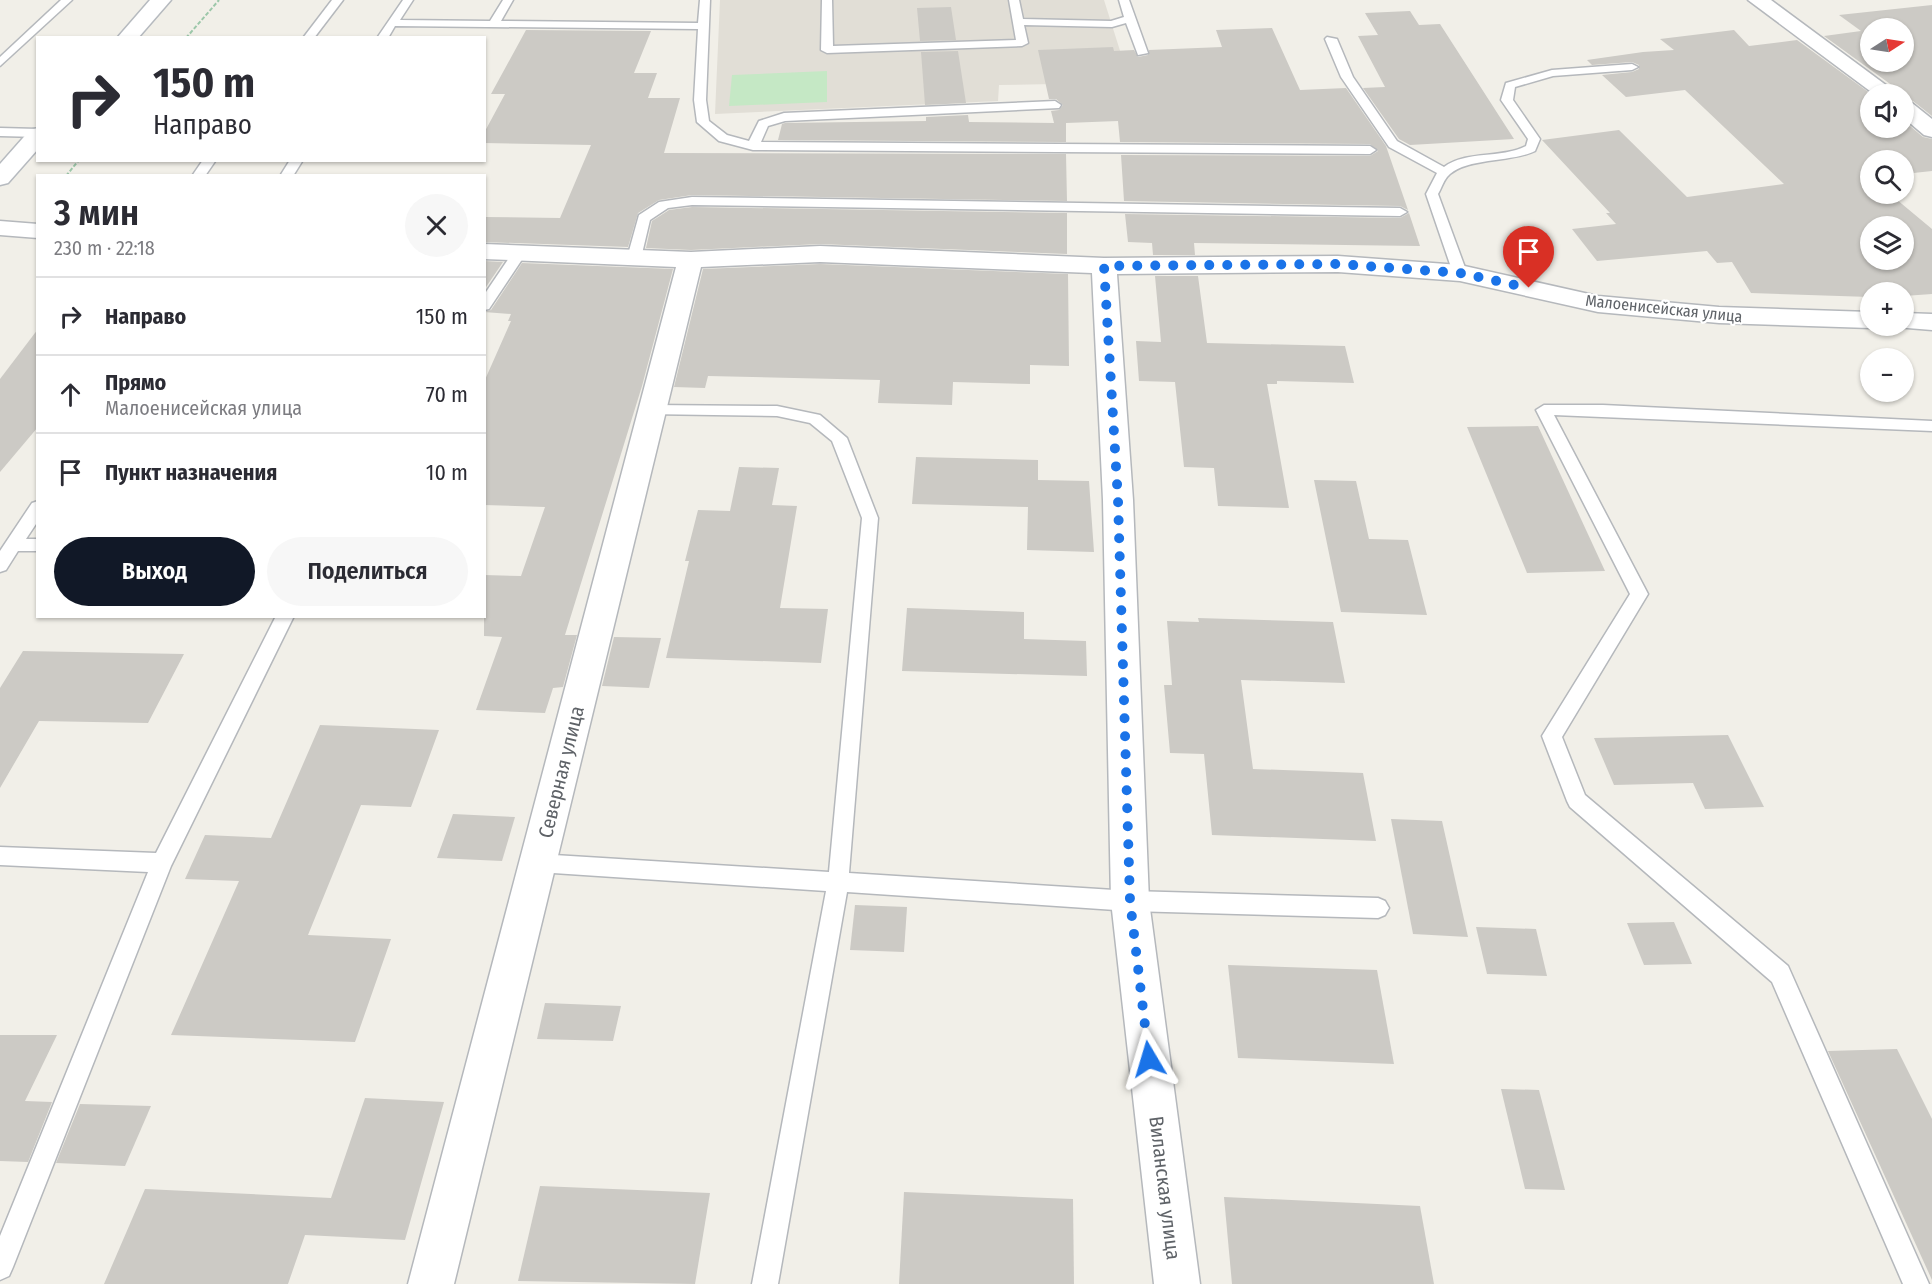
<!DOCTYPE html>
<html lang="ru">
<head>
<meta charset="utf-8">
<style>
	:root { --surface:#fff; --page:#f7f7f7; --text:#2b2b33; --muted:#7c7c81; --line:#e1e1e2; --accent:#111827 }
	body { margin:0; font-family:"Fira Sans Condensed",sans-serif; background:var(--page); color:var(--text); height:100vh; display:flex; flex-direction:column; font-size:22px; white-space:nowrap }
	* { box-sizing:border-box; margin:0 }
	p { font-size:20px; color:var(--muted) }
	.icon { flex:none; width:33px; height:33px; fill:none; stroke:currentColor; stroke-width:2; stroke-linecap:round; stroke-linejoin:round }
	.map { position:relative; flex:1; overflow:hidden }
	.side { position:absolute; left:36px; top:174px; width:450px; height:444px; display:flex; flex-direction:column; background:var(--surface); border-radius:0px; box-shadow:0 2px 4px #0004 }
	.side>* { flex:none }
	.hud { position:absolute; left:36px; top:36px; width:450px; height:126px; border-radius:0px; box-shadow:0 2px 4px #0004; background:#fff; color:var(--text); overflow:hidden }
	.needle { width:39px; rotate:78deg }
	.buttons { position:absolute; left:1860px; top:18px; display:grid; gap:12px }
	.buttons a { display:grid; place-items:center; width:54px; height:54px; border-radius:50%; background:var(--surface); box-shadow:0 2px 4px #0004; font-size:30px }
	.pin { position:absolute; display:grid; place-items:center; width:51px; height:51px; color:#fff; margin:-62px -26px; border-radius:50% 50% 50% 0; rotate:-45deg; box-shadow:0 0 6px #0007 }
	.pin .icon { rotate:45deg }
	.me { position:absolute; width:66px; margin:-33px; rotate:353deg; stroke-linejoin:round; filter:drop-shadow(0 0 4px #0008) }
	.turn { display:flex; align-items:center; gap:21px; height:126px; padding:0 18px; font-size:27px }
	.turn .icon { width:78px; height:78px; stroke-width:2.5 }
	.turn b { display:block; font-size:42px; line-height:51px }
	.round { display:grid; place-items:center; flex:none; width:63px; height:63px; border-radius:32px; background:var(--page) }
	.overview { display:flex; align-items:center; justify-content:space-between; height:102px; padding:0 18px }
	h1 { font-size:36px; font-weight:600; line-height:45px }
	.button { display:flex; gap:12px; margin-top:auto; padding:12px 18px }
	.button a { flex:1; height:69px; border-radius:36px; background:var(--accent); color:#fff; font-size:24px; font-weight:600; line-height:69px; text-align:center }
	.button a+a { background:var(--page); color:var(--text) }
	ul { padding:0; list-style:none }
	li { display:flex; align-items:center; gap:18px; height:78px; padding:0 18px; border-top:2px solid var(--line) }
	li div { flex:1 }
	li b { display:block; font-size:22px }
	li em { font-style:normal }
	.map>svg:first-child { display:block }
	.education { fill:#e1ded6 }
	.green { fill:#c5e8c5 }
	.building { fill:#cccac5; fill-rule:evenodd }
	.lines { fill:none; stroke-linecap:round; stroke-linejoin:round }
	.service-casing { stroke:#b5b8bc; stroke-width:3 }
	.minor-casing { stroke:#b5b8bc; stroke-width:3 }
	.secondary-casing { stroke:#b6babf; stroke-width:3 }
	.path { stroke:#9cc7a9; stroke-width:2; stroke-dasharray:4 2; stroke-linecap:butt }
	.service { fill:#fff; fill-rule:evenodd }
	.minor { fill:#fff; fill-rule:evenodd }
	.secondary { fill:#fff; fill-rule:evenodd }
	.route { stroke:#1a73e8; stroke-width:10; stroke-dasharray:0 18 }
	.labels { text-anchor:middle; stroke-width:4.5; stroke-linejoin:round; paint-order:stroke }
	.far-street-label { font-size:16px; fill:#5f6368; stroke:#fff }
	.street-label { font-size:20px; fill:#5f6368; stroke:#fff }
</style>
</head>
<body>
<div class="map">
<svg width="1932" height="1284" viewBox="0 0 1932 1284">
	<rect width="100%" height="100%" fill="#f1efe8"/>
	<path class="education" d="M720 0H1104L1134 95 1054 84 999 85 998 101 715 114Z"/>
	<path class="green" d="M827 71V102L729 106 732 75Z"/>
	<g class="building">
		<path d="M1932 5V116L1913 101 1904 99V94L1824 36 1861 31 1839 15ZM1870 28H1904V62H1870Z"/>
		<path d="M951 7 956 40 920 41 917 8Z"/>
		<path d="M1410 11 1419 25 1440 24 1514 139 1410 145 1399 139 1363 88 1385 87 1358 36 1378 35 1365 13Z"/>
		<path d="M1272 28 1300 90 1346 88 1386 146 1408 210 1400 206 1124 201 1121 155 1370 156 1378 151 1370 144 1120 142 1118 121 1066 123V142L778 140 782 124 785 123 926 121V117L968 115 969 122 1054 123 1051 111 1059 110 1063 105 1056 99H1049L1038 50 1113 47 1114 51 1134 50 1138 57 1148 55 1149 50 1222 47 1216 30Z"/>
		<path d="M526 30 651 31 634 73H657L648 98H680L664 153 1066 154 1067 201 692 195 659 200 638 213 628 247 484 242V217L560 218 591 145 484 143V133L505 94H491Z"/>
		<path d="M1734 30 1749 46 1797 40 1871 94 1870 128H1904V121L1923 137 1932 139V171L1904 174V160H1870V194H1890L1932 229V294L1904 296V292H1870V297L1751 293 1732 262 1717 263 1707 251 1597 261 1572 229 1616 224 1606 213H1610L1542 140 1619 130 1687 197 1784 184 1685 90 1626 97 1602 75 1632 72 1639 69V65L1632 62 1592 65 1587 60 1643 52 1674 50 1660 39ZM1870 226H1904V260H1870Z"/>
		<path d="M958 51 966 103 925 105 921 52Z"/>
		<path d="M692 207 1067 213V254L820 244 691 250 646 248 652 221 669 210Z"/>
		<path d="M1409 213 1420 246 1194 243 1195 255H1153L1152 243 1128 242 1125 214 1400 218Z"/>
		<path d="M484 261 503 262 484 290Z"/>
		<path d="M522 263 673 269 642 386 565 635H577L563 687 553 688 545 713 476 710 502 637 484 636V575L521 576 545 507 484 505V382L511 321H508L511 314 484 312 491 310Z"/>
		<path d="M820 264 1068 274 1069 366 1030 365V384L953 382 952 405 878 403 880 380 708 376 705 388 674 387 703 269Z"/>
		<path d="M1155 276H1198L1207 343 1345 346 1354 383 1277 381V384H1267L1289 508 1218 506 1214 468 1184 467 1175 382 1139 381 1136 341 1161 342Z"/>
		<path d="M38 329V427L0 472V379Z"/>
		<path d="M1538 426 1605 571 1527 573 1467 427Z"/>
		<path d="M916 457 1038 460V480L1089 481 1094 552 1027 550 1028 507 912 504Z"/>
		<path d="M739 467 779 468 772 505 797 506 780 608 828 609 821 663 666 658 689 561H685L698 510 730 511Z"/>
		<path d="M1314 480 1356 481 1369 539 1408 540 1427 615 1341 612Z"/>
		<path d="M907 608 1024 612V639L1086 641 1087 676 902 671Z"/>
		<path d="M1198 618 1333 622 1345 683 1241 680 1253 769 1363 773 1376 841 1212 835 1204 754 1170 753 1164 685H1172L1167 621 1199 622Z"/>
		<path d="M614 637 661 638 649 688 602 686Z"/>
		<path d="M23 651 184 654 148 723 39 721 0 788V688Z"/>
		<path d="M320 725 439 730 411 807 361 805 308 935 391 939 355 1042 171 1035 239 881 185 879 205 835 271 838Z"/>
		<path d="M1728 735 1764 807 1705 809 1693 783 1614 785 1594 738Z"/>
		<path d="M453 814 515 817 502 861 437 858Z"/>
		<path d="M1391 819 1442 821 1468 937 1413 934Z"/>
		<path d="M855 905 907 907 904 952 850 950Z"/>
		<path d="M1674 922 1692 964 1644 965 1627 923Z"/>
		<path d="M1476 927 1536 929 1547 976 1487 974Z"/>
		<path d="M1228 965 1377 970 1394 1064 1238 1058Z"/>
		<path d="M545 1003 621 1006 613 1041 537 1039Z"/>
		<path d="M0 1035H57L25 1101 52 1102 28 1162 0 1161Z"/>
		<path d="M1897 1049 1932 1119V1280L1828 1051Z"/>
		<path d="M1501 1089 1539 1090 1565 1190 1525 1189Z"/>
		<path d="M365 1098 444 1102 405 1240 305 1235 288 1284H104L145 1189 331 1198Z"/>
		<path d="M80 1104 151 1106 125 1166 56 1163Z"/>
		<path d="M540 1186 710 1193 695 1284 518 1281Z"/>
		<path d="M904 1192 1073 1199 1074 1284H899Z"/>
		<path d="M1224 1197 1420 1206 1434 1284H1232Z"/>
	</g>
	<g class="lines">
		<defs>
			<g id="service">
				<path d="M61 0H72L0 66V57Z"/>
				<path d="M332 0H343L314 38H303Z"/>
				<path d="M403 0H413L400 20 490 21 503 0H513L501 21 698 23 700 0H710L706 100 709 121 727 135 749 141 759 121 784 113 1055 101 1061 105 1059 108 785 121 768 126 761 142 1370 146 1376 150 1370 154 753 150 719 141 697 122 694 100 698 29 395 26 388 38H377Z"/>
				<path d="M822 0H832L833 46 1016 40 1009 0H1019L1023 19 1111 21 1124 17 1119 0H1129L1148 53 1138 55 1126 23 1112 27 1024 25 1028 43 1022 46 827 53 821 50Z"/>
				<path d="M1327 37 1337 39 1353 77 1397 141 1444 167C1467 150 1500 159 1526 146L1528 139 1501 100 1506 83 1552 70 1632 64 1638 67 1632 70 1553 76 1515 87 1513 100 1540 139 1535 151C1511 163 1464 157 1447 177 1443 182 1441 189 1438 194L1467 273 1460 277 1453 273 1426 194 1437 173 1389 147 1341 77 1325 39Z"/>
				<path d="M0 128 38 129V137L0 136Z"/>
				<path d="M203 160H216L205 176H192Z"/>
				<path d="M290 160H303L293 176H280Z"/>
				<path d="M692 197 1400 208 1407 212 1400 216 692 205 668 208 650 220 641 258 639 261H629L627 258 639 215 659 202Z"/>
				<path d="M520 248 527 252 489 309 484 310V295L515 249Z"/>
				<path d="M651 405 777 406 820 415 847 438 878 518 849 873 1130 891 1378 898 1385 901 1389 908 1385 915 1378 918 1130 911 847 892 778 1284H752L826 891 538 872 531 870 528 863 531 856 538 854 829 872 862 518 832 441 810 423 777 416 646 414 643 410Z"/>
				<path d="M1544 405H1603L1932 421V431L1554 415 1648 594 1562 737 1585 795 1788 966 1929 1284H1903L1772 982 1570 807 1567 801 1542 736 1630 594 1536 410Z"/>
				<path d="M38 501V521L26 539H38V551H18L6 570 0 572V551L32 503Z"/>
				<path d="M276 616H294L171 866 13 1267 9 1276 0 1280V1236L148 872 0 865V847L156 853Z"/>
			</g>
			<g id="minor">
				<path d="M1748 0H1771L1898 94H1874Z"/>
				<path d="M1904 101 1912 103 1932 119V137L1924 135 1904 118Z"/>
				<path d="M0 221 38 224V238L0 235Z"/>
				<path d="M484 244 691 252 820 246 1104 258 1338 256 1460 265 1598 296 1719 307 1870 312V326H1880L1870 328 1719 323 1598 312 1460 281 1338 272 1117 274 1133 500 1149 901 1200 1284H1154L1111 901 1103 500 1092 273 820 262 701 267 454 1284H408L676 267 484 259Z"/>
				<path d="M1904 313 1932 314V330L1895 327 1904 326Z"/>
			</g>
			<g id="secondary">
				<path d="M150 0H171L138 38H117Z"/>
				<path d="M38 128V149L8 183 0 185V164L30 130Z"/>
			</g>
		</defs>
		<use href="#service" class="service-casing"/>
		<use href="#minor" class="minor-casing"/>
		<use href="#secondary" class="secondary-casing"/>
		<g class="path">
			<path d="M186 38 219 0"/>
			<path d="M66 176 79 160"/>
		</g>
		<use href="#service" class="service"/>
		<use href="#minor" class="minor"/>
		<use href="#secondary" class="secondary"/>
	</g>
	<g class="lines">
		<path class="route" d="M1149 1059 1130 901 1118 500 1104 266 1338 264 1460 273 1529 288"/>
	</g>
	<g class="labels">
		<g class="far-street-label">
			<text transform="translate(1664 308) rotate(6)" y="6">Малоенисейская улица</text>
		</g>
		<g class="street-label">
			<text transform="translate(561 772) rotate(-76)" y="7">Северная улица</text>
			<text transform="translate(1165 1188) rotate(83)" y="7">Виланская улица</text>
		</g>
	</g>
</svg>
<div class="buttons">
<a><svg class="needle" viewBox="-14 -14 28 28"><path d="M0-13l5 13h-10z" fill="#e53935"/><path d="M0 13l5-13h-10z" fill="#7c7c81"/></svg></a>
<a><svg class="icon" aria-label="sound" viewBox="0 0 24 24"><path d="M4 9h4l5-4v14l-5-4H4zM17 9q2 3 0 6"/></svg></a>
<a><svg class="icon" aria-label="search" viewBox="0 0 24 24"><circle cx="10" cy="10" r="6"/><path d="M15 15l6 6"/></svg></a>
<a><svg class="icon" aria-label="layers" viewBox="0 0 24 24"><path d="M12 4l9 5-9 5-9-5zM3 14l9 5 9-5"/></svg></a>
<a>+</a>
<a>−</a>
</div>
<div class="pin" style="left:1529px;top:288px;background:#d93025"><svg class="icon" aria-label="arrive" viewBox="0 0 24 24"><path d="M6 21V4h12l-3 4 3 4H6"/></svg></div>
<svg class="me" style="left:1149px;top:1059px" viewBox="-20 -20 40 40"><path d="M0-17L14 15 0 8-14 15z" fill="#1a73e8" stroke="#fff" stroke-width="4"/></svg>
<div class="hud">
<div class="turn"><svg class="icon" aria-label="right" viewBox="0 0 24 24"><path d="M7 20v-9h11M14 6l5 5-5 5"/></svg><div><b>150 m</b>Направо</div></div>
</div>
<section class="side">
<div class="overview"><div><h1>3 мин</h1><p>230 m · 22:18</p></div><a class="round"><svg class="icon" aria-label="close" viewBox="0 0 24 24"><path d="M6 6l12 12M18 6L6 18"/></svg></a></div>
<ul>
<li><svg class="icon" aria-label="right" viewBox="0 0 24 24"><path d="M7 20v-9h11M14 6l5 5-5 5"/></svg><div><b>Направо</b></div><em>150 m</em></li>
<li><svg class="icon" aria-label="ahead" viewBox="0 0 24 24"><path d="M12 20V5M6 11l6-6 6 6"/></svg><div><b>Прямо</b><p>Малоенисейская улица</p></div><em>70 m</em></li>
<li><svg class="icon" aria-label="arrive" viewBox="0 0 24 24"><path d="M6 21V4h12l-3 4 3 4H6"/></svg><div><b>Пункт назначения</b></div><em>10 m</em></li>
</ul>
<div class="button"><a>Выход</a><a>Поделиться</a></div>
</section>
</div>
</body>
</html>
